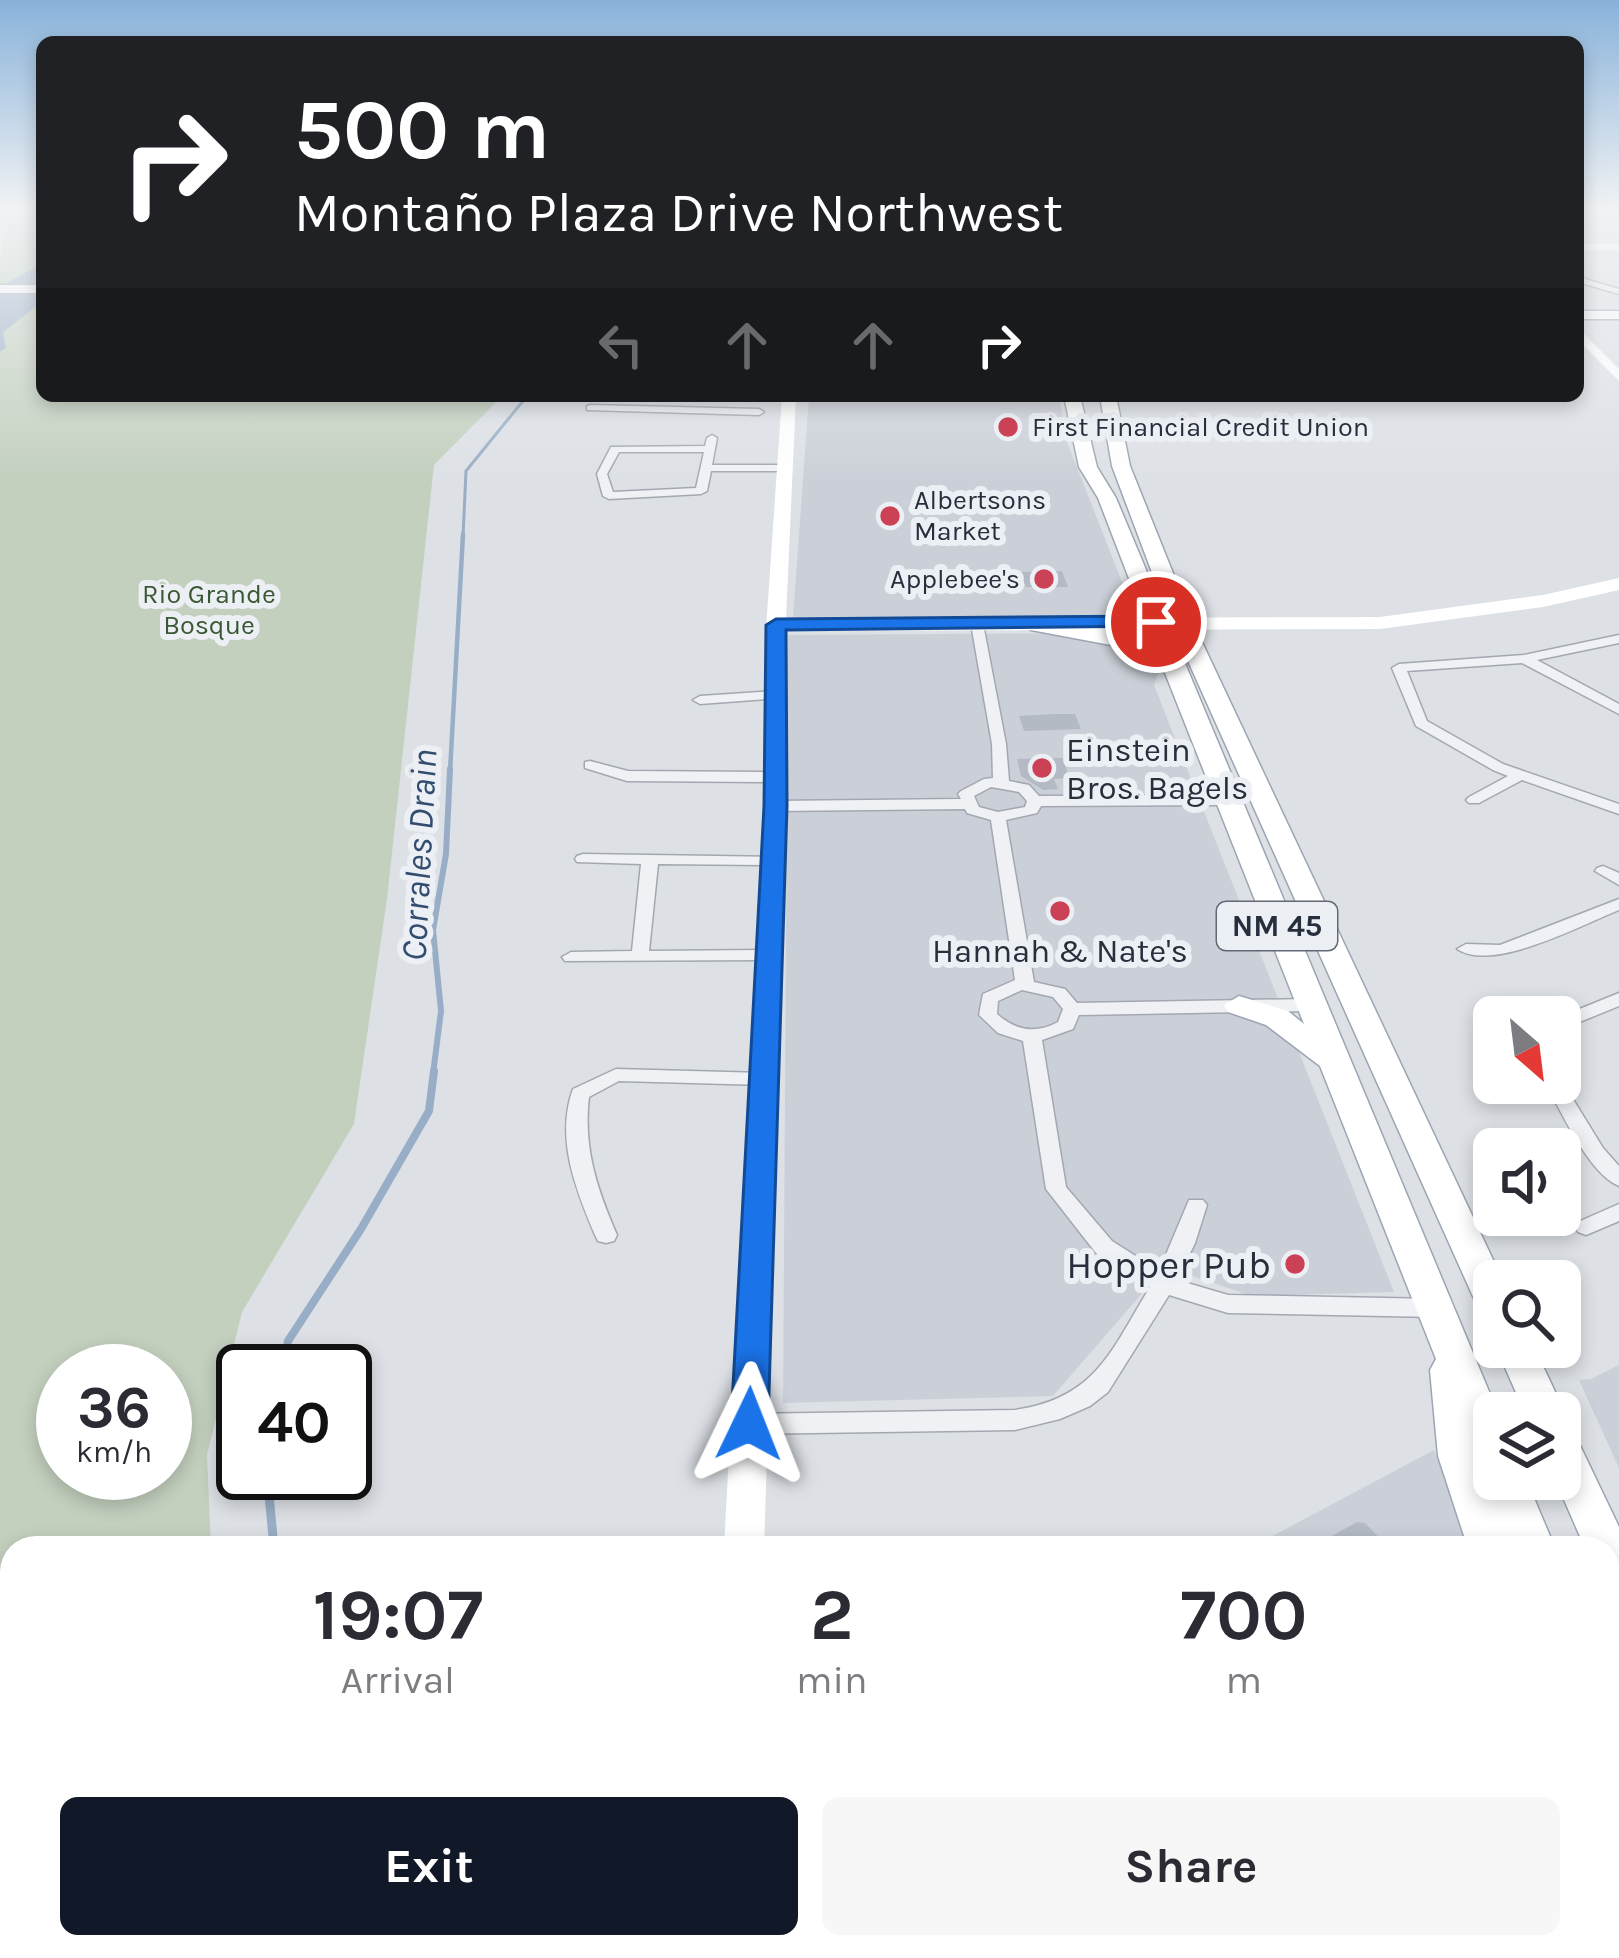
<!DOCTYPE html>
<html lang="en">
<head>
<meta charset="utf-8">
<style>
	:root { --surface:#fff; --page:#f7f7f7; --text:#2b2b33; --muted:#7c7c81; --accent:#111827 }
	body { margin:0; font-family:Karla,sans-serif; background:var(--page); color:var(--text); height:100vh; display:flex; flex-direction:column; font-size:45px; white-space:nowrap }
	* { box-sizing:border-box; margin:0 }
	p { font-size:39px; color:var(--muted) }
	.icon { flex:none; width:66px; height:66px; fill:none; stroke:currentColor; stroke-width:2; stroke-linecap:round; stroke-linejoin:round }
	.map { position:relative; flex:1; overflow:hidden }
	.sheet { position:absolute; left:0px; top:1536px; width:1620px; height:423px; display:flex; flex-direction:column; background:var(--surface); border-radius:36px 36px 0 0; box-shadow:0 6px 18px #0003 }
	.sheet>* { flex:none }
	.top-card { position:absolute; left:36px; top:36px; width:1548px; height:366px; border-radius:18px; box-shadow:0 6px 18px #0003; background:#202124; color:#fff; overflow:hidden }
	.needle { width:78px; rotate:152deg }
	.controls { position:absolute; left:1473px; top:996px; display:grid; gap:24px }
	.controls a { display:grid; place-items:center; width:108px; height:108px; border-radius:18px; background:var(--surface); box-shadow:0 6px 18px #0003; font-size:60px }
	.speed { position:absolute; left:36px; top:1344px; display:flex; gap:24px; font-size:60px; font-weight:700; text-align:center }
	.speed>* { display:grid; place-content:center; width:156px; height:156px; border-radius:50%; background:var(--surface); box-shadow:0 6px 18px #0003; line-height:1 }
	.speed small { font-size:30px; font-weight:400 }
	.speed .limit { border:6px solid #111; border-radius:18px; background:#fff; color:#111 }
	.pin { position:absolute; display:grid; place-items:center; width:102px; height:102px; color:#fff; margin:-51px; border:6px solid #fff; border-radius:50%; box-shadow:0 3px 12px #0007 }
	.me { position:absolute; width:132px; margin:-66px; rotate:2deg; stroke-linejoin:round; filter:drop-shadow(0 0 9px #0008) }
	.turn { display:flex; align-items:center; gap:42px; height:252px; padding:0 60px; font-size:54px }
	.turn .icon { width:156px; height:156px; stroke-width:2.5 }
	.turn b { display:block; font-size:84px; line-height:102px }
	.lanes { display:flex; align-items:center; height:114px; padding:0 60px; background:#0003; justify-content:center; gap:60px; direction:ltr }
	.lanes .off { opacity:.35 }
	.eta { display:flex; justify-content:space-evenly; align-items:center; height:204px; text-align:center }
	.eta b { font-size:72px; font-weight:700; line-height:84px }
	.cta { display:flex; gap:24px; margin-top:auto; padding:24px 60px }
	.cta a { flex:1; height:138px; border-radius:18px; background:var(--accent); color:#fff; font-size:48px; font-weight:700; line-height:138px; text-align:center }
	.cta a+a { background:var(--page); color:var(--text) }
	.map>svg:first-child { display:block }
	.built { fill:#cbd0d8 }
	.green { fill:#c3d0be; fill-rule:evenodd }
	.water { fill:#98aec6 }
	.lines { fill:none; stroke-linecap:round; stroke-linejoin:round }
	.stream-far4 { stroke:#98aec6; stroke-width:3 }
	.stream-far3 { stroke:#98aec6; stroke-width:4.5 }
	.stream-far2 { stroke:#98aec6; stroke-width:6 }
	.stream-far1 { stroke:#98aec6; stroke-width:8 }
	.stream { stroke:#98aec6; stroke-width:9 }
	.building { fill:#b4bac3 }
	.street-casing { stroke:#a3a8b0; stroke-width:3 }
	.primary-casing { stroke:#9ca5b2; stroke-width:3 }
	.street { fill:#eff1f5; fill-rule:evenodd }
	.secondary { fill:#fff; fill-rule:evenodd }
	.primary { fill:#fff; fill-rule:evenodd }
	.route { fill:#1a73e8; stroke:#114b97; stroke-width:3 }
	.poi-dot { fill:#cb4257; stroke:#eceff4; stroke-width:4.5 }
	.labels { text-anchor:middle; stroke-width:12; stroke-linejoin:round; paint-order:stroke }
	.far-poi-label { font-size:27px; fill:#272f3d; stroke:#eceff4; text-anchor:start }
	.far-park-label { font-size:27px; fill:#3b5834; stroke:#eceff4 }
	.shield { fill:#eceff4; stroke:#626974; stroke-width:3 }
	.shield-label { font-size:30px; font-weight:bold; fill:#272f3d }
	.poi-label { font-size:33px; fill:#272f3d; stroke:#eceff4; text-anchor:start }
	.water-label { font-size:36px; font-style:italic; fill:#324d70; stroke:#eceff4 }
	.near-poi-label { font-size:39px; fill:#272f3d; stroke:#eceff4; text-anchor:end }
</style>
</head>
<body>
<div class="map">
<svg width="1619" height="1958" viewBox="0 0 1619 1958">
	<rect width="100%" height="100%" fill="#dde1e6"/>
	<g class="built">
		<path d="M809 396H1059L1067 442 1135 615 793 617Z"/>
		<path d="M1089 633 1108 636 1160 668 1154 685 1394 1292 1252 1296 1165 1267 1053 1396 783 1403 788 635Z"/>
		<path d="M1619 1365V1468L1579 1380 1591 1379Z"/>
		<path d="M1434 1450 1473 1548H1250Z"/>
		<path d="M1608 1866 1619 1901V1958H486L507 1947H1608Z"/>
	</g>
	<g class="green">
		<path d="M20 210H42V264L0 286C0 257 0 227 20 210Z"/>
		<path d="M42 302V396H502L434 465 387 899 354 1124 242 1312 207 1455 211 1548H12V1947H155L152 1958H0V352L5 348 2 332ZM63 1371H165V1473H63Z"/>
	</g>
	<path class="water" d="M42 264V302L3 332 6 348 0 352V286Z"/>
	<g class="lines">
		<path class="stream-far4" d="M463 537 466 471 527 396"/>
		<path class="stream-far3" d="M450 772 463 534"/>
		<path class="stream-far2" d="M433 1074 441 1011 433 930 446 854 450 769"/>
		<path class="stream-far1" d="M283 1371 288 1341 361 1229 429 1111 434 1071"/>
		<g class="stream">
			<path d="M267 1473 274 1548"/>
			<path d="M230 1958 232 1947"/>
		</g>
	</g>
	<g class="building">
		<path d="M1062 571 1068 587H1026L1020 572Z"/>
		<path d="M1055 714H1075L1081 729 1024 731 1019 716Z"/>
		<path d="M1063 758 1069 778 1054 779 1058 789 1043 790 1021 776 1017 759Z"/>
		<path d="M1357 1522 1365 1523 1389 1548H1310Z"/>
	</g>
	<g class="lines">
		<defs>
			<g id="street">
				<path d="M1578 277 1619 289V294L1578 282Z"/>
				<path d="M591 405 759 409 764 412 759 415 587 410V406Z"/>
				<path d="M712 435 717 438 712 465H785L790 468 785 471H711L707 491 701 494 609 499 603 496 597 474 611 447 705 446 707 438ZM619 452H704L696 488 613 492 607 474Z"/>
				<path d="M977 620 983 624 1006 744 1009 781 1029 785 1039 796 1225 795 1233 800 1225 805 1041 806 1037 813 1006 820 1034 982 1065 989 1077 1003 1307 999 1316 1005 1307 1011 1079 1015 1073 1029 1042 1040 1066 1187 1112 1241 1159 1271 1189 1200H1203L1207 1205 1195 1243 1177 1280 1228 1295 1436 1299 1444 1302 1447 1308 1444 1314 1436 1317 1228 1313 1169 1295 1108 1392 1090 1406 1060 1419 1015 1430 749 1434 740 1431 737 1424 740 1417 749 1414 1015 1410C1096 1398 1111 1351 1150 1287L1096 1253 1046 1189 1023 1041 998 1033 979 1015 983 994 1015 980 991 820 967 813 965 809 776 811 768 806 776 801 961 799 958 794 961 791 984 779 993 778 992 744 971 624ZM991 787 1019 792 1027 801 1025 807 998 812 979 807 974 796ZM1022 990 1053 997 1063 1009 1058 1022C1036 1034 1016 1031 997 1014L998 1001Z"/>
				<path d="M1619 635V643L1537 660 1619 704V714L1522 663 1407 671 1427 721 1503 764 1619 804V814L1522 780 1479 803H1469L1466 800 1469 797 1508 776 1493 770 1416 726 1392 668 1399 664 1524 655Z"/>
				<path d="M775 691 782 695 780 698 700 704 693 700 700 696Z"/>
				<path d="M590 761 628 771 775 772 783 777 775 782 627 781 585 768V762Z"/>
				<path d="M583 854 779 857 781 860 779 863 773 865 658 864 649 951 769 950 778 955 769 960 565 961 562 957 571 952 632 951 641 864 577 862 575 859 577 856Z"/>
				<path d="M1603 866 1619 873V885L1595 871 1597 868Z"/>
				<path d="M1619 899V910C1581 925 1493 973 1457 949L1466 944 1500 945Z"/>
				<path d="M1619 993V1006L1560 1030V1017Z"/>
				<path d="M616 1069 764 1073 774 1079 764 1085 619 1081 589 1097C583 1148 597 1189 617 1235L614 1241 606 1243 598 1241 595 1235C576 1190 555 1138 573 1089Z"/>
				<path d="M1560 1078 1603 1148 1619 1166V1186C1588 1173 1562 1112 1545 1083H1560Z"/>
				<path d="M1619 1204V1221L1586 1235 1578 1232 1575 1227 1578 1222Z"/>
				<path d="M971 1947H1017L1012 1958H966Z"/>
			</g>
			<g id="primary">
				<rect x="0" y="285" width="42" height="8"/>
				<rect x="1578" y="311" width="41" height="8"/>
				<path d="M1064 396H1080L1097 467 1116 498 1498 1413H1494V1479H1526L1555 1548H1468L1438 1456 1430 1370 1436 1359 1320 1066 1266 1025 1228 1012 1224 1005 1239 996 1288 1011 1304 1024 1165 673 1116 646 1031 630 1020 624C1042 607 1130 634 1155 646L1098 498 1079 467Z"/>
				<path d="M1100 396H1116L1130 466 1193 623 1503 1281H1494V1315L1481 1311 1475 1301 1171 623 1112 466Z"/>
				<path d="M1496 1347H1534L1565 1413 1560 1423V1413H1525Z"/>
				<path d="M1560 1428 1574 1433 1619 1527V1563L1608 1567V1548H1585L1555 1479H1560Z"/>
				<path d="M1608 1711 1619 1715V1785L1608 1780Z"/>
			</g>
		</defs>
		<use href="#street" class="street-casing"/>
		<use href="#primary" class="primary-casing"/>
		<use href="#street" class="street"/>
		<g class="secondary">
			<rect x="1578" y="244" width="41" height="6"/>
			<path d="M1578 328 1619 369V381L1578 340Z"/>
			<path d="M782 396H796L786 619 1380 617 1543 595 1619 578V590L1543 607 1380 629 786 631 788 806 764 1548H724L764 806 765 644Z"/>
		</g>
		<use href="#primary" class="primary"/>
	</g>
	<linearGradient id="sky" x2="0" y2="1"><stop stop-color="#88b2da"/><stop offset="0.43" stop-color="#f0f2f4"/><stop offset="1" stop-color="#f0f2f4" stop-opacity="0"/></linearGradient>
	<rect width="1619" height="484" fill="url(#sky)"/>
	<path class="route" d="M1156 616 1163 618V626L786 630 787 806 768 1424 762 1435 749 1439 736 1435 731 1424 764 806 766 625 776 619Z"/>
	<g class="poi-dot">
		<circle cx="1008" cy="427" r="12"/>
		<circle cx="890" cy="516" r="12"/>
		<circle cx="1044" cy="579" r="12"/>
		<circle cx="1042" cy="768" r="12"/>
		<circle cx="1060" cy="911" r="12"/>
		<circle cx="1295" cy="1264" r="12"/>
	</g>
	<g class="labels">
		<g class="far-poi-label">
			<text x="1032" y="436">First Financial Credit Union</text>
			<text x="914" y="509">Albertsons<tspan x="914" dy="31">Market</tspan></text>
			<text x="1020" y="588" text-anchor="end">Applebee's</text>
		</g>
		<g class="far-park-label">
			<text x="209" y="603">Rio Grande<tspan x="209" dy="31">Bosque</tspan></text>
		</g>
		<rect class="shield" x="1217" y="902" width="120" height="48" rx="9"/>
		<g class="shield-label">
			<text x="1277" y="936">NM 45</text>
		</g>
		<g class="poi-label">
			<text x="1066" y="761">Einstein<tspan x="1066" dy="38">Bros. Bagels</tspan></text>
			<text x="1060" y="962" text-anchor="middle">Hannah &amp; Nate's</text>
		</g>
		<g class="water-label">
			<text transform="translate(418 855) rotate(-87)" y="13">Corrales Drain</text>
		</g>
		<g class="near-poi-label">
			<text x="1271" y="1278">Hopper Pub</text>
		</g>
	</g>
</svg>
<div class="controls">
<a><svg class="needle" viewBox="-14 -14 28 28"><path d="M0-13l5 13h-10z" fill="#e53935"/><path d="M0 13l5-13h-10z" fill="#7c7c81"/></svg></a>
<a><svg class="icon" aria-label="sound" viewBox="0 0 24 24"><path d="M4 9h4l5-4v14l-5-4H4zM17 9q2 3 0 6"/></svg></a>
<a><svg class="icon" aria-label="search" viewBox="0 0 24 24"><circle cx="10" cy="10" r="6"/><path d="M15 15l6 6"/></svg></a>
<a><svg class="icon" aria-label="layers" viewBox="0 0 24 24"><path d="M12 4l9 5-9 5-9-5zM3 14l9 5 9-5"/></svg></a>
</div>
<div class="speed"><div>36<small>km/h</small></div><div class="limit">40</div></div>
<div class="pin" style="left:1156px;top:622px;background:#d93025"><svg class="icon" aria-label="arrive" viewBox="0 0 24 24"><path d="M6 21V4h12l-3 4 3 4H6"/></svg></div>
<svg class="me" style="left:749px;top:1424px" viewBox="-20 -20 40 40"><path d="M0-17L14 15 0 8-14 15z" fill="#1a73e8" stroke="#fff" stroke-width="4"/></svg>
<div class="top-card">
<div class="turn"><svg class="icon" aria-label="right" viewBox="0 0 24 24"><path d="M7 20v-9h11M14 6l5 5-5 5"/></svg><div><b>500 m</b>Montaño Plaza Drive Northwest</div></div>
<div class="lanes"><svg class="icon off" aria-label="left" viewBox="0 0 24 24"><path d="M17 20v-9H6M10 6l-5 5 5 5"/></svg><svg class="icon off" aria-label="ahead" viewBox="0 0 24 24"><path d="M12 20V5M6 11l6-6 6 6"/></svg><svg class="icon off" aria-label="ahead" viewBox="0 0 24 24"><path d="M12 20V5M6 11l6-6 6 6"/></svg><svg class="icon" aria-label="right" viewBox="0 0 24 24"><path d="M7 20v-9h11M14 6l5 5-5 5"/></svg></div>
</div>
<section class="sheet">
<div class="eta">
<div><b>19:07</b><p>Arrival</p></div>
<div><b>2</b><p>min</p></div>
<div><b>700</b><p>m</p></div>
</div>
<div class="cta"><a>Exit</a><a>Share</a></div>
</section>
</div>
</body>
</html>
